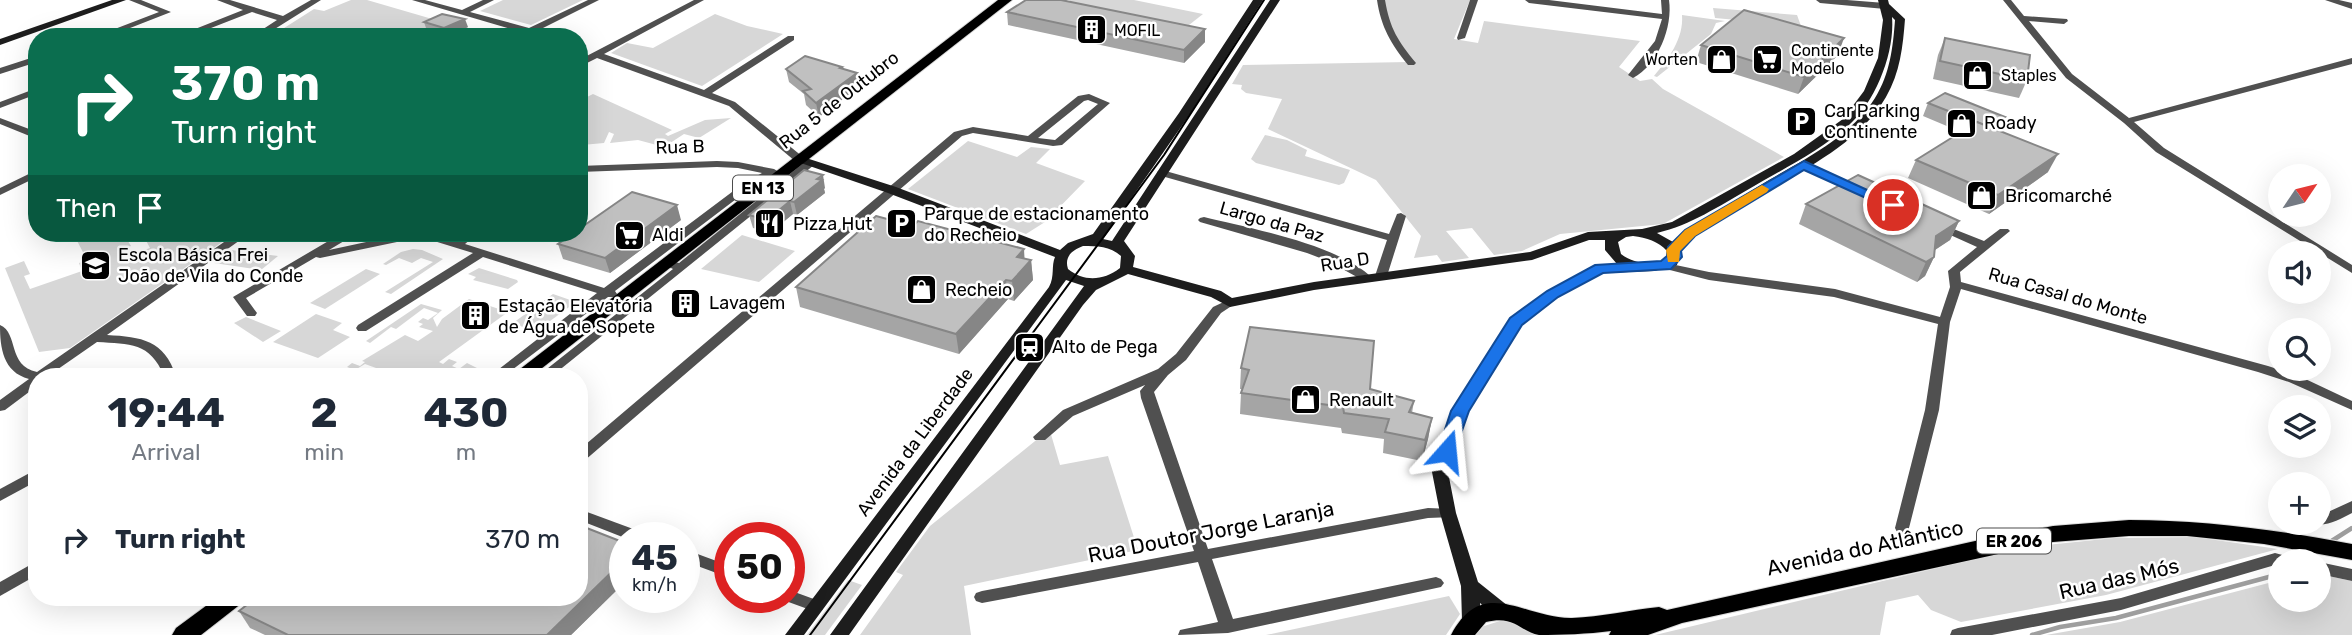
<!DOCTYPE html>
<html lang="en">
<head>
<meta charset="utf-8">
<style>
	:root { --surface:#fff; --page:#f6f6f7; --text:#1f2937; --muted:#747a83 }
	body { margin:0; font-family:Rubik,sans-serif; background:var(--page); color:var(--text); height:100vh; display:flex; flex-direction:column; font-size:26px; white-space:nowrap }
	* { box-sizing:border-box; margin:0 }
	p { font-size:23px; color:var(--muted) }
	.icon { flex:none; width:38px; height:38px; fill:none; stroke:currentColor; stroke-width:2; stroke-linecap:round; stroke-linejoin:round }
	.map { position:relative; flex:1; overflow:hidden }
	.sheet { position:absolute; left:28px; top:368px; width:560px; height:238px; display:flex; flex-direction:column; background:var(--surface); border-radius:28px; box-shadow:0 7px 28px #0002 }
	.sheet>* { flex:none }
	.top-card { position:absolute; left:28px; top:28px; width:560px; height:214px; border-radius:28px; box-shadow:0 7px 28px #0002; background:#0b6e4f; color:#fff; overflow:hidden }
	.needle { width:46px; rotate:55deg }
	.tools { position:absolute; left:2268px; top:164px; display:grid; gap:14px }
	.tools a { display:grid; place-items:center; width:63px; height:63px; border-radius:50%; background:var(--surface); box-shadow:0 7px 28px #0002; font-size:35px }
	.speed { position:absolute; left:609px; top:522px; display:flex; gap:14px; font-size:35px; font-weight:700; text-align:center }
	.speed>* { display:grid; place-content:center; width:91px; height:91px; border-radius:50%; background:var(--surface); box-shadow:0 7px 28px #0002; line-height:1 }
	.speed small { font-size:18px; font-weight:400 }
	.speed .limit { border:10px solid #d22; background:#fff; color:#111 }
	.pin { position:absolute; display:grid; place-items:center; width:60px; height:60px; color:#fff; margin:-30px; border:4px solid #fff; border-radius:50%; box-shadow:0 2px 7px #0007 }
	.me { position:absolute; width:77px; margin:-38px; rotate:18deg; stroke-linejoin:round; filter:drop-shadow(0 0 5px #0008) }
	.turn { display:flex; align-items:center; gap:24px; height:147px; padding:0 28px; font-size:32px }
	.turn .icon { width:91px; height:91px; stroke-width:2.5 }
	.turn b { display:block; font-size:49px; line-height:60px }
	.then { display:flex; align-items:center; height:66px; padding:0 28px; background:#0003; gap:14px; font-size:26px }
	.eta { display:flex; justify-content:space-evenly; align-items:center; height:119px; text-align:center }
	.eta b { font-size:42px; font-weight:700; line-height:49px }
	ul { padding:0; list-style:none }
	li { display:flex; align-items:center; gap:21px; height:105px; padding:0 28px }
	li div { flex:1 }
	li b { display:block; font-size:26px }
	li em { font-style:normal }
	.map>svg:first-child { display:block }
	.green { fill:#d7d7d7 }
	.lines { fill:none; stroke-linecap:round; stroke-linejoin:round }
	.stream { stroke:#9e9e9e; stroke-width:4.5 }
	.primary-casing { stroke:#dbdbdb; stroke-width:2 }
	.street { fill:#505050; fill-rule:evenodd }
	.secondary { fill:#1d1d1d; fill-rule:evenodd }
	.primary { fill:#000; fill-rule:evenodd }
	.tram { stroke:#000; stroke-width:2 }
	.wall { fill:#a5a5a5 }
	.shaded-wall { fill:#868686 }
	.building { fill:#c0c0c0; stroke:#868686; stroke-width:2 }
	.route { fill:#1a73e8; stroke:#114b97; stroke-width:2 }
	.slow { fill:#f59e0b }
	.labels { text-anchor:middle; stroke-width:5; stroke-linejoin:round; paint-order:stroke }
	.far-poi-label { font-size:16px; fill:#000; stroke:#fff; text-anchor:start }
	.shield { fill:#fff; stroke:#4c4c4c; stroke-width:2 }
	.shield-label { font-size:16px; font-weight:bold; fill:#000 }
	.street-label { font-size:18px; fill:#000; stroke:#fff }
	.poi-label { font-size:18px; fill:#000; stroke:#fff; text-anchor:start }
	.near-street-label { font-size:21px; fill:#000; stroke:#fff }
</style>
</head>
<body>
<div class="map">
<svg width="2352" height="635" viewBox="0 0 2352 635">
	<rect width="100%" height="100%" fill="#fff"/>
	<g class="green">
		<path d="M351 0H367L446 23 429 31 447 37H270L314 9 324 11Z"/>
		<path d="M503 0H583L531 25 480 11Z"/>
		<path d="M1070 0H1134L1203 14 1175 36 1065 5Z"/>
		<path d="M1381 0H1470L1454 39 1478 43 1484 21 1640 41 1619 67 1640 81 1652 79 1663 89 1784 157 1663 224 1560 234 1522 251 1494 255 1472 228 1446 231 1469 258 1442 262 1437 255 1414 258 1421 236 1376 180 1268 129 1282 99 1246 93 1241 89 1242 85 1232 84 1243 65 1409 62 1388 34Z"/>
		<path d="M1713 8 1797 15 1801 26 1715 18Z"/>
		<path d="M715 14 747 26 783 34 702 86 611 53 627 43 653 48Z"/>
		<path d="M1682 15 1725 21 1716 23 1711 34 1657 77 1654 76C1668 59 1684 39 1682 15Z"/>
		<path d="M593 94 672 130 665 134 668 136 705 120 731 118 699 138 684 134 664 147 638 140 610 143 614 134 609 132 604 143 582 145 579 151V101Z"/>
		<path d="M1265 135 1287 140 1307 150 1305 156 1350 170 1344 183 1339 185 1256 163 1251 159Z"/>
		<path d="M968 141 1017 157 1031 147 1050 149 1036 163 1085 181 1045 222 1026 234 908 189Z"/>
		<path d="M73 233H123L131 246 117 251 121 258 150 248 142 233H235L70 348 39 352 5 268 24 261 30 274 24 276 30 289 82 271 79 263 87 260Z"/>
		<path d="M742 235 795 251 759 282 701 269Z"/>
		<path d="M413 249 422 250 443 259 391 294 385 292 433 262 421 258 412 263 399 258 386 265 383 264 401 252Z"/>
		<path d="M231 250 278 256 261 270 214 263Z"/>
		<path d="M479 268 517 280 518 282 508 289 473 280 476 277 468 274Z"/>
		<path d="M366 269 380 274 325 309 310 303Z"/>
		<path d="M553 294 576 302 535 332 513 323Z"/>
		<path d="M469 299 508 312 439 362 443 364 449 359 457 362 452 366 459 369 467 363 481 370 476 376H398L365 364 355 370 347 367 352 363 360 366 365 362 362 361 405 335 418 341 433 331 419 327 423 324 418 322 423 318 428 320 438 313 424 308 396 329 391 327 370 343 366 341 421 304 442 310 433 318 437 327 442 319Z"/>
		<path d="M316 314 342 323 333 330 350 337 318 358 273 342Z"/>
		<path d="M246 317 281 331 263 342 234 323Z"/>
		<path d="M1050 431 1060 465 1108 456 1138 550 964 586 971 635H860L903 575 896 572 930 526 1040 437Z"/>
		<path d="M2195 537 2278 549 2106 595 1961 622 1931 610 1918 595 1886 602 1880 635H1655L2026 547 2114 538Z"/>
		<path d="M2319 574 2352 581V635H2046L2120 622 2280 580V600H2319Z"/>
		<path d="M848 580 862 585 825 635H807Z"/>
		<path d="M1449 596 1460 614 1446 635H1266Z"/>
		<path d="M1503 620 1515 621 1540 635H1475L1481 627Z"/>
	</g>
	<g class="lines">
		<g class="stream">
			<path d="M2330 542 2352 528"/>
			<path d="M2301 562 2318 550"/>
			<path d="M2032 635 2060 627 2116 618 2280 574"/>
		</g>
		<defs>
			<g id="primary">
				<path d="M998 0H1012L532 376H511Z"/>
				<path d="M2129 520C2205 520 2277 530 2352 544V560L2264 544 2187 536H2129L2053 542 1682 623 1648 635H1609L1611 631C1588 634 1561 635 1539 635 1519 631 1515 615 1486 622L1475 635H1451C1483 574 1524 619 1572 618 1601 617 1630 610 1659 607L1667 610 1975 541 2053 526Z"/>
				<path d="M218 597H245L242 603 201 635H172L176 628Z"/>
			</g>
		</defs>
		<use href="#primary" class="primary-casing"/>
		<g class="street">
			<path d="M129 0H141L171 12 107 37H94L159 12Z"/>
			<path d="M217 0H230L283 16 311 0H321L262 37H251L277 20 252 12 188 37H175L243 10Z"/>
			<path d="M412 0H425L462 10 483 0H494L470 12 529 28 588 0H599L525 37H513L521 32Z"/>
			<path d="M694 0H704L604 54 704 90 788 36H794V40L712 93 735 102 803 157V161H795L729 106 597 58 579 67V60Z"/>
			<path d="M1377 0H1385C1390 29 1398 41 1416 63L1414 65H1408C1391 44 1381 27 1377 0Z"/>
			<path d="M1470 0H1478L1465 38 1458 40 1457 38Z"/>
			<path d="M1525 0H1549L1662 14 1661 0H1669C1673 27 1658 65 1633 78L1628 75 1655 41 1662 19 1529 3Z"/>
			<path d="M1816 0H1847L1885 3 1889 6 1885 9 1820 3Z"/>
			<path d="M2003 0H2011L2024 16 2067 19 2068 21 2064 24 2029 21 2072 74 2129 118 2352 58V64L2134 122 2164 148 2352 265V273L2156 152 2124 123 2066 78Z"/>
			<path d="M2325 0H2339L2352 3V9Z"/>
			<path d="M37 56V62L0 74V68Z"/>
			<path d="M37 88V94L0 108V102Z"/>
			<path d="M1089 94 1110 103 1062 145 1053 146 973 133 962 136 584 461 579 463V450L954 132 973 127 1028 136 1078 96ZM1088 100 1098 104 1055 140 1038 138 1084 101Z"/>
			<path d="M0 118 37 132V139L0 124Z"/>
			<path d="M810 160 815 163 814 165 552 376H538L673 269 661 263 663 261 667 260 679 263 806 161Z"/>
			<path d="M717 161 738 162 774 169 779 172 752 187 615 291 617 294 615 297H608L504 376H490L597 293 483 257 366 331H358L356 328 358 325 473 253 421 237 320 258 316 257 246 298 257 313 255 316H247L233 297 337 236 350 233H372L370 235 344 241 329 250 408 233H432L455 240 466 233H478L465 244 604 288 744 183 762 173 738 168 717 167 579 172V166Z"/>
			<path d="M1804 162 1862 187 1863 189 1858 192 1854 191 1800 167 1799 165Z"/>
			<path d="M37 170V177L0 195V188Z"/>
			<path d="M1162 170 1389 234 1397 214 1401 213 1406 216 1387 276 1381 280 1375 276 1387 240 1158 175 1157 173 1158 171Z"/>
			<path d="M1204 217C1249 228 1340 245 1372 278L1366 282 1328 261 1307 253 1200 222 1198 220 1200 218Z"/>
			<path d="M1941 224 1984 241 2000 229H2008L2010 231 1960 272 1961 282 2268 366 2299 376 2352 401V410L2289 382 2258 372 1961 289 1950 322 1939 410 1909 528 1907 532 1902 534 1897 532 1895 528 1925 410 1938 324 1834 297 1709 280 1662 268 1660 266 1666 263 1709 272 1835 289 1940 317 1950 287 1948 271 1977 247 1937 229 1935 227 1937 225Z"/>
			<path d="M237 233H250L107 335C142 337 164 340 176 376H164C150 342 130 344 97 342L48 376H37V386L5 410 0 411V400L29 379C3 372 0 348 0 325 19 333 7 366 37 372Z"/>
			<path d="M1230 299 1234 300 1236 303 1221 313 1186 360 1168 375 1154 392 1208 549 1428 508 1453 509 1455 513 1453 517 1428 518 1212 559 1233 619 1436 577 1441 579 1444 583 1441 587 1228 633 1178 635 1180 630 1218 622 1198 562 982 603 976 601 974 597 976 593 982 591 1194 551 1141 398 1140 391 1145 385 1073 416 1045 440H1035L1033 437 1063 410 1158 369 1176 354 1213 307Z"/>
			<path d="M343 372 348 373 349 376H335L336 373Z"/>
			<path d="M37 469V481L0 501V489Z"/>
			<path d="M2352 501V513C2340 519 2327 527 2314 524L2319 523V515L2328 512Z"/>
			<path d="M579 509 644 533 646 537 625 538 579 520Z"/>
			<path d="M684 549 730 566V578L684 561Z"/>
			<path d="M2275 553 2293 558 2295 562H2280V566L2275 565 2121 610 1992 635H1950L1952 630 1958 628 2121 598Z"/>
			<path d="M37 561V575L0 596V582Z"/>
			<path d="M2319 562 2352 569V581L2319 574Z"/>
			<path d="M789 590 822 602 824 606 822 610 816 612 783 600 782 597H789Z"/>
		</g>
		<g class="secondary">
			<path d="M112 0H126L0 45V39Z"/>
			<path d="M1253 0H1263L1190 114 1103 239 1112 241 1270 0H1280L1124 241 1135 256 1133 267 1221 291 1232 298 1314 282 1530 252 1588 232 1642 229 1672 222 1794 154 1843 119 1864 91 1878 58 1883 20 1878 0H1888L1889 4 1905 19C1903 46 1900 73 1886 97 1862 138 1818 162 1778 185 1750 202 1722 219 1695 236L1680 250 1677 265 1654 271 1603 273 1557 297 1521 325 1468 411 1448 472 1456 513 1478 582 1508 606 1511 611 1508 616C1496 620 1489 611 1480 603V621L1477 626 1471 628 1465 626 1462 621 1461 586 1440 513 1432 472 1452 411 1511 319 1547 291 1595 266 1617 264 1605 250V240H1589L1532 260 1314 290 1230 307 1211 297 1128 274 1096 290 1083 305 849 635H830L1084 286 1066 280 804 635H785L1049 287C1055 276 1051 266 1055 257L888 193 795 161V157H803L896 187 1060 250 1068 243 1093 234 1179 113ZM1892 17 1895 20C1893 47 1890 74 1875 98 1851 136 1807 158 1769 180 1741 197 1713 214 1685 230L1673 242 1657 233C1691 225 1719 206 1749 189 1783 169 1820 151 1849 125 1876 101 1895 52 1892 17ZM1633 236C1647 238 1658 241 1667 251L1666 260C1650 265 1634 264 1621 254L1618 242 1626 237ZM1083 246C1097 246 1110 246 1121 256L1120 268C1103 281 1084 282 1068 269 1064 257 1072 250 1083 246Z"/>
		</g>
		<use href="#primary" class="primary"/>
		<path class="tram" d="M810 635 1164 155 1264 0"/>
	</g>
	<g class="wall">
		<path d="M1007 12 1205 42 1184 63 1008 25Z"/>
		<path d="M424 22 468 27 448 37 427 31Z"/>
		<path d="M1945 38 2027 80 2019 98 1933 79 1938 55Z"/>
		<path d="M1701 45 1838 55 1798 94 1696 62Z"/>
		<path d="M842 67 843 69 857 73 860 86 819 117 806 105 804 94 789 82 786 69Z"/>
		<path d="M1928 103 2005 117 1999 131 2048 172 1989 214 1908 178 1916 160 1961 132 1923 116Z"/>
		<path d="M825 188 824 189 825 193 797 215 793 214 770 233 753 228 749 215Z"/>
		<path d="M1806 204 1959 221 1950 240 1935 250 1934 257 1925 276 1917 282 1799 224Z"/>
		<path d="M681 220 610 273 563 259 558 244Z"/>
		<path d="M913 226 1024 249V259L1031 260 1033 280 1014 301 1008 299 959 354 800 307 796 287Z"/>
		<path d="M1241 368 1370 389 1414 401 1412 413 1432 418 1428 439 1422 461 1383 453 1384 439 1342 433 1341 428 1240 414 1241 393 1243 389H1240Z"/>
		<path d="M625 543V582L571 635H265L250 628 239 611Z"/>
	</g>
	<g class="shaded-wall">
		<path d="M465 19 468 27 447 37 444 28Z"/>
		<path d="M1205 29V42L1184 63V50Z"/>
		<path d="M1844 38 1838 55 1798 94 1804 77Z"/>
		<path d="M857 73 860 86 819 117 816 103Z"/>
		<path d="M2005 117 1999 131 1989 127Z"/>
		<path d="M2058 154 2048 172 1989 214 1998 195Z"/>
		<path d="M823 175 825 188 824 189 825 193 797 215 794 202Z"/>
		<path d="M790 201 793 214 770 233 767 220Z"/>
		<path d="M677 205 681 220 610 273 605 258Z"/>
		<path d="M1959 221 1950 240 1927 255 1936 236Z"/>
		<path d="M1024 249 1025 267 1031 260 1033 280 1014 301 1012 281 1017 257Z"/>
		<path d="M1934 257 1925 276 1917 282 1926 262Z"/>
		<path d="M1006 280 1008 299 959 354 956 334Z"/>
		<path d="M1432 418 1428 439 1422 461 1425 440Z"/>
		<path d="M625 559V582L571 635H547Z"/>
	</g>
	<g class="building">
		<path d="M1026 0H1061L1205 29 1184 50 1007 12Z"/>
		<path d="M1744 10 1844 38 1804 77 1701 45Z"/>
		<path d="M442 14 465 19 444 28 424 22Z"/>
		<path d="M1945 38 2030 55 2027 80 1940 61Z"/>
		<path d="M805 56 842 67 840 68 857 73 816 103 803 91 811 89 786 69Z"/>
		<path d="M1945 93 2005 117 1989 127 1928 103Z"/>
		<path d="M1977 122 2058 154 1998 195 1916 160Z"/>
		<path d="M804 170 823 175 817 179 822 180 794 202 790 201 767 220 749 215Z"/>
		<path d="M1858 175 1959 221 1936 236 1934 257 1926 262 1806 204Z"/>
		<path d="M632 192 677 205 605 258 558 244 574 233H579V229Z"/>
		<path d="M876 216 913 226 918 221 1024 249 1017 257 1031 260 1012 281 1006 280 956 334 796 287Z"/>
		<path d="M1250 327 1374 341 1370 389 1414 401 1409 412 1432 418 1425 440 1385 432 1389 419 1344 413 1343 407 1241 393 1249 370 1241 368Z"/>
		<path d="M579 525 625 543V559L547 635H288L239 611 257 597H579Z"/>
	</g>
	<path class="route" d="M1804 161 1900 205 1898 208H1888L1804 170 1695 236 1681 251 1682 257 1671 269 1603 273 1558 297 1522 325 1469 411 1453 456H1441L1438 451 1451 411 1510 318 1547 291 1595 265 1661 261 1667 256 1668 247 1685 230Z"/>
	<path class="slow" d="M1762 185 1769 189 1767 192 1695 236 1680 251 1679 262H1668L1666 250 1685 230Z"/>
	<defs>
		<symbol id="building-square" viewBox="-11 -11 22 22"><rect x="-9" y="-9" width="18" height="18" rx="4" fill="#000" stroke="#fff"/><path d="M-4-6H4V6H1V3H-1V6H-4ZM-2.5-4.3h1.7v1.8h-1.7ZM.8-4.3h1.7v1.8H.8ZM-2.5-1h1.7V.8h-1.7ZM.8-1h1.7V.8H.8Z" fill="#fff"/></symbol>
		<symbol id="shop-square" viewBox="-11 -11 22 22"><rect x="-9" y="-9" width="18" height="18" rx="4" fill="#000" stroke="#fff"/><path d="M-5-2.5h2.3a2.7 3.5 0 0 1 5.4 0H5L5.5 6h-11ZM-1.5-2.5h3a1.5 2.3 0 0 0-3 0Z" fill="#fff"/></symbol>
		<symbol id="supermarket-square" viewBox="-11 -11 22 22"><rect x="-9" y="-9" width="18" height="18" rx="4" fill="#000" stroke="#fff"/><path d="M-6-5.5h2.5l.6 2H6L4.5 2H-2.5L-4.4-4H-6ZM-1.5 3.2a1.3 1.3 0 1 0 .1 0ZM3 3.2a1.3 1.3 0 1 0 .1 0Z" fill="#fff"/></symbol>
		<symbol id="parking-square" viewBox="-11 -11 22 22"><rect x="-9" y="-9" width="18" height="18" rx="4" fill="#000" stroke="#fff"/><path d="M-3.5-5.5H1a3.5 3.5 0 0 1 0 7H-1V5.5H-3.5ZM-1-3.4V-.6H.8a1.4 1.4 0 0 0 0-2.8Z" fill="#fff"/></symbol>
		<symbol id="restaurant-square" viewBox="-11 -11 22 22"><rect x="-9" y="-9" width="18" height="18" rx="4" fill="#000" stroke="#fff"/><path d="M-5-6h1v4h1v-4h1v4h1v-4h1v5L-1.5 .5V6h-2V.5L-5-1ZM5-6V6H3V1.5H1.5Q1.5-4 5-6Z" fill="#fff"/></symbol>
		<symbol id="school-square" viewBox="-11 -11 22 22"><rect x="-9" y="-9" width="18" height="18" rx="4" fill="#000" stroke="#fff"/><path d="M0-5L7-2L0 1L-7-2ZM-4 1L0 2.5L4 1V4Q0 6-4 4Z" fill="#fff"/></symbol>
		<symbol id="station-square" viewBox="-11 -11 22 22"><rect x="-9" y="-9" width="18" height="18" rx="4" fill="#000" stroke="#fff"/><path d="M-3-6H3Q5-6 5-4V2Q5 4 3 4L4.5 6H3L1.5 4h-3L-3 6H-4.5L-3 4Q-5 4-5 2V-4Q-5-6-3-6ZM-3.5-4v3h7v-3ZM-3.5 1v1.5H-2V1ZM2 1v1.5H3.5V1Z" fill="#fff"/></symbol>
	</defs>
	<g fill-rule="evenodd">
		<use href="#building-square" x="1074" y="12" width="35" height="35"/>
		<use href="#shop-square" x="1704" y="42" width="35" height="35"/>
		<use href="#supermarket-square" x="1750" y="42" width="35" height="35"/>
		<use href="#shop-square" x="1960" y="58" width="35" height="35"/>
		<use href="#parking-square" x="1784" y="104" width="35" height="35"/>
		<use href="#shop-square" x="1944" y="106" width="35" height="35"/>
		<use href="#shop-square" x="1964" y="178" width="35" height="35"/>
		<use href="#restaurant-square" x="752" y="206" width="35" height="35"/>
		<use href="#parking-square" x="884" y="206" width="35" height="35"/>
		<use href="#supermarket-square" x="612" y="218" width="35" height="35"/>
		<use href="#school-square" x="78" y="248" width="35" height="35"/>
		<use href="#shop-square" x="904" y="272" width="35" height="35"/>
		<use href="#building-square" x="668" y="286" width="35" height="35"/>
		<use href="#building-square" x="458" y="298" width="35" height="35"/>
		<use href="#station-square" x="1012" y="330" width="35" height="35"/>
		<use href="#shop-square" x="1288" y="382" width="35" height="35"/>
	</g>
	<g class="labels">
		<g class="far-poi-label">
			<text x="1114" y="36">MOFIL</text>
			<text x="1791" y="56">Continente<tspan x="1791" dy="18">Modelo</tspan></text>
			<text x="1698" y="65" text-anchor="end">Worten</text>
			<text x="2001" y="81">Staples</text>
		</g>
		<g class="shield">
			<rect x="733" y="175.5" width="60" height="25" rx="5"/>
			<rect x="1977" y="528.5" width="74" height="25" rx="5"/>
		</g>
		<g class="shield-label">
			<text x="763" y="194">EN 13</text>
			<text x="2014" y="547">ER 206</text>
		</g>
		<g class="street-label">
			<text transform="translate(839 100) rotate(-38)" y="6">Rua 5 de Outubro</text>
			<text transform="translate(680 147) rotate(-2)" y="6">Rua B</text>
			<text transform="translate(1272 222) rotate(16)" y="6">Largo da Paz</text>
			<text transform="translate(1345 262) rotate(-9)" y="6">Rua D</text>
			<text transform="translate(2068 296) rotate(16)" y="6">Rua Casal do Monte</text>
			<text transform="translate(915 442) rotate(-53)" y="6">Avenida da Liberdade</text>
		</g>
		<g class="poi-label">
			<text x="1824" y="117">Car Parking<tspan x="1824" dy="21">Continente</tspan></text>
			<text x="1984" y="129">Roady</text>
			<text x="2005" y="202">Bricomarché</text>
			<text x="924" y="220">Parque de estacionamento<tspan x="924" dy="21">do Recheio</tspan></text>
			<text x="793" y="230">Pizza Hut</text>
			<text x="652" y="241">Aldi</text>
			<text x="118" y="261">Escola Básica Frei<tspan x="118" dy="21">João de Vila do Conde</tspan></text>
			<text x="945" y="296">Recheio</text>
			<text x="709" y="309">Lavagem</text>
			<text x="498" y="312">Estação Elevatória<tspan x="498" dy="21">de Água de Sopete</tspan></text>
			<text x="1052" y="353">Alto de Pega</text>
			<text x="1329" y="406">Renault</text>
		</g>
		<g class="near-street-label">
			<text transform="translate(1211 532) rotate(-11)" y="7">Rua Doutor Jorge Laranja</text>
			<text transform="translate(1865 548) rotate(-12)" y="7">Avenida do Atlântico</text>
			<text transform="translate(2119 579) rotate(-13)" y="7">Rua das Mós</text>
		</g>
	</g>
</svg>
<div class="tools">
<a><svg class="needle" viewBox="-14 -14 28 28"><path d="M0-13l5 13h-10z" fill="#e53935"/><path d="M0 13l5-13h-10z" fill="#747a83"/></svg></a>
<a><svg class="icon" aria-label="sound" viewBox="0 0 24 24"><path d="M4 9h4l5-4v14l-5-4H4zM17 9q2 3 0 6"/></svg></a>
<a><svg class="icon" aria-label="search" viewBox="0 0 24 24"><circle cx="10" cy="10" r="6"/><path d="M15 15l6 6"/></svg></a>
<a><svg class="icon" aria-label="layers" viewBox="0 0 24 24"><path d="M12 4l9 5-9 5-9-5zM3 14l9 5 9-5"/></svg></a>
<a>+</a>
<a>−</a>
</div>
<div class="speed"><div>45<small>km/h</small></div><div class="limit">50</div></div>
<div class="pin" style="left:1893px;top:205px;background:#d93025"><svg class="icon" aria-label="arrive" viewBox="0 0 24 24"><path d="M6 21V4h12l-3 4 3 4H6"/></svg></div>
<svg class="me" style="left:1447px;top:451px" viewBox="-20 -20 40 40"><path d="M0-17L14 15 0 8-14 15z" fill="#1a73e8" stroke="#fff" stroke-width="4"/></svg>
<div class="top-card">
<div class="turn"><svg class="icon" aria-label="right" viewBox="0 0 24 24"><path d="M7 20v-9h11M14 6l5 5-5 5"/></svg><div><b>370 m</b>Turn right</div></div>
<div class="then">Then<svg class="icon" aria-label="arrive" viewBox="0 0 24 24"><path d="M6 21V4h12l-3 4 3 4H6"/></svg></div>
</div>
<section class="sheet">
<div class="eta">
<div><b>19:44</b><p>Arrival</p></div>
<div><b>2</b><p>min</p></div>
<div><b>430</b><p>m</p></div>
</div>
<ul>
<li><svg class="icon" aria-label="right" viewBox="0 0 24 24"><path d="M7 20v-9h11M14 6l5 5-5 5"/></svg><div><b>Turn right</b></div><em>370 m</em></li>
</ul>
</section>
</div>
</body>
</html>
